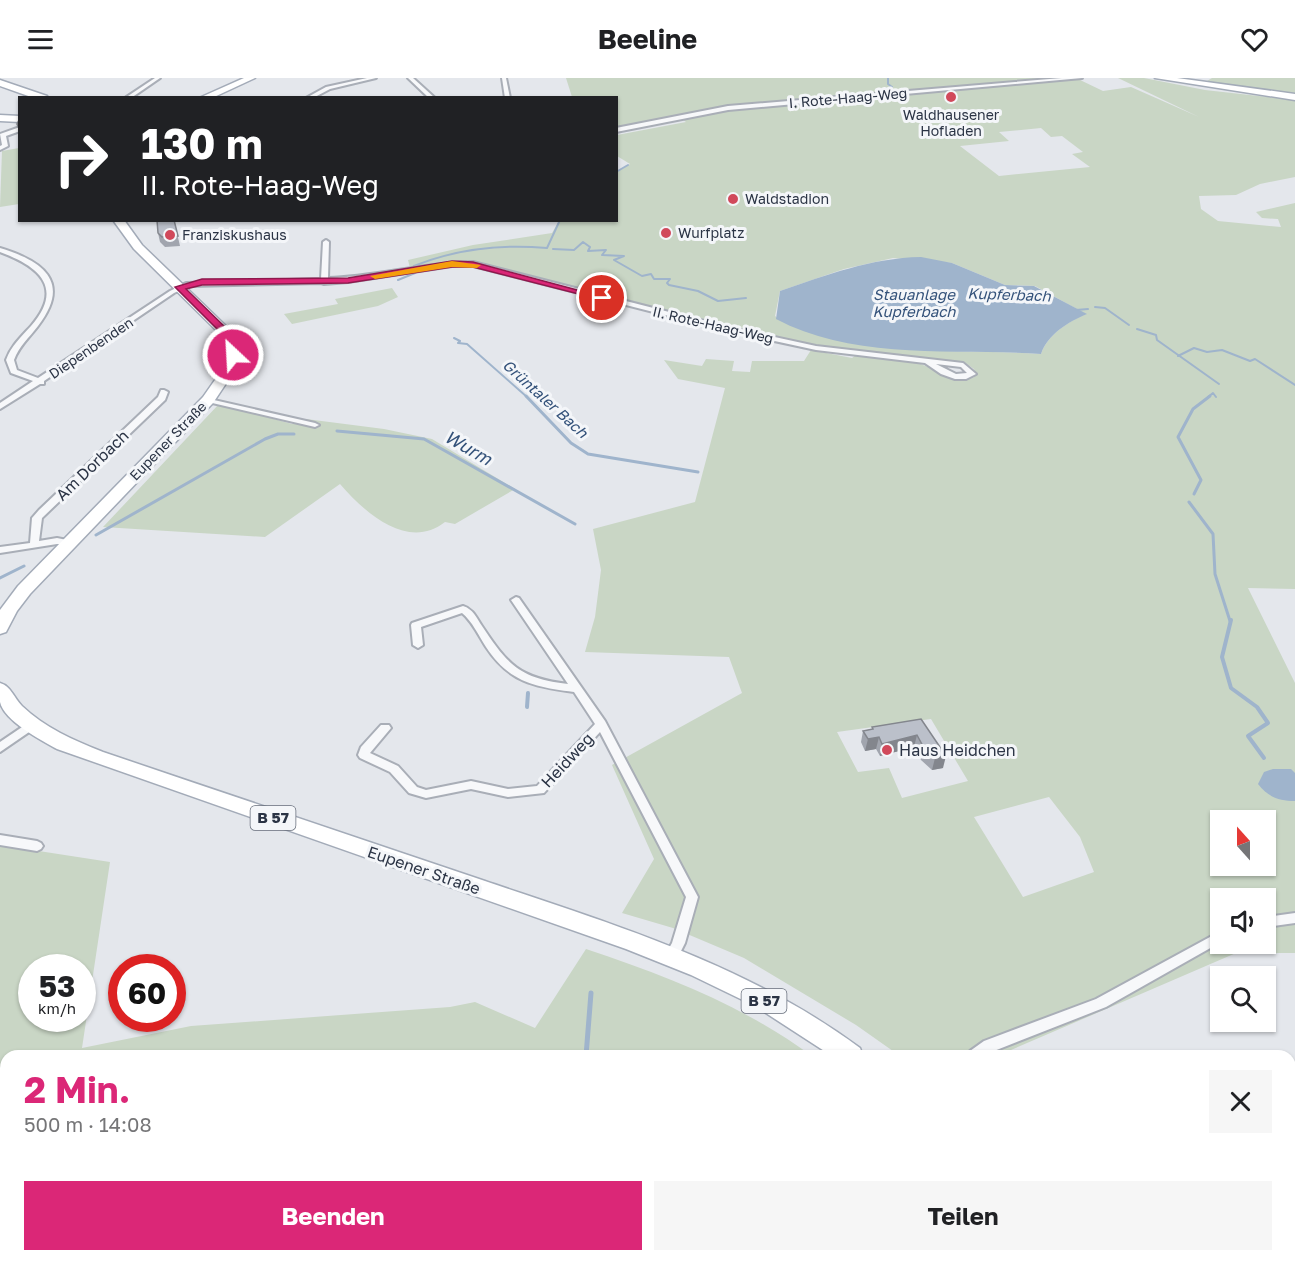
<!DOCTYPE html>
<html lang="de">
<head>
<meta charset="utf-8">
<style>
	:root { --surface:#fff; --page:#f6f6f6; --text:#202124; --muted:#757577; --accent:#db2777 }
	body { margin:0; font-family:"Golos Text",sans-serif; background:var(--page); color:var(--text); height:100vh; display:flex; flex-direction:column; font-size:22px; white-space:nowrap }
	* { box-sizing:border-box; margin:0 }
	p { font-size:20px; color:var(--muted) }
	.icon { flex:none; width:33px; height:33px; fill:none; stroke:currentColor; stroke-width:2; stroke-linecap:round; stroke-linejoin:round }
	.map { position:relative; flex:1; overflow:hidden }
	.details { position:absolute; left:0px; top:972px; width:1296px; height:212px; display:flex; flex-direction:column; background:var(--surface); border-radius:18px 18px 0 0; box-shadow:0 2px 4px #0004 }
	.details>* { flex:none }
	.guide { position:absolute; left:18px; top:18px; width:600px; height:126px; border-radius:0px; box-shadow:0 2px 4px #0004; background:#202124; color:#fff; overflow:hidden }
	.needle { width:39px; rotate:339deg }
	.controls { position:absolute; left:1210px; top:732px; display:grid; gap:12px }
	.controls a { display:grid; place-items:center; width:66px; height:66px; border-radius:0px; background:var(--surface); box-shadow:0 2px 4px #0004; font-size:30px }
	.speed { position:absolute; left:18px; top:876px; display:flex; gap:12px; font-size:30px; font-weight:700; text-align:center }
	.speed>* { display:grid; place-content:center; width:78px; height:78px; border-radius:50%; background:var(--surface); box-shadow:0 2px 4px #0004; line-height:1 }
	.speed small { font-size:15px; font-weight:400 }
	.speed .limit { border:9px solid #d22; background:#fff; color:#111 }
	.pin { position:absolute; display:grid; place-items:center; width:51px; height:51px; color:#fff; margin:-26px; border:3px solid #fff; border-radius:50%; box-shadow:0 2px 6px #0007 }
	.me { position:absolute; width:66px; margin:-33px; rotate:335deg; stroke-linejoin:round; filter:drop-shadow(0 0 4px #0008) }
	.turn { display:flex; align-items:center; gap:21px; height:126px; padding:0 24px; font-size:27px }
	.turn .icon { width:78px; height:78px; stroke-width:2.5 }
	.turn b { display:block; font-size:42px; line-height:51px }
	.round { display:grid; place-items:center; flex:none; width:63px; height:63px; border-radius:0px; background:var(--page) }
	.headline { display:flex; align-items:center; justify-content:space-between; height:102px; padding:0 24px }
	h1 { font-size:36px; font-weight:700; line-height:45px; color:var(--accent) }
	.primary-button { display:flex; gap:12px; margin-top:auto; padding:12px 24px }
	.primary-button a { flex:1; height:69px; border-radius:0px; background:var(--accent); color:#fff; font-size:24px; font-weight:700; line-height:69px; text-align:center }
	.primary-button a+a { background:var(--page); color:var(--text) }
	header { display:flex; justify-content:space-between; align-items:center; height:78px; padding:0 24px; background:var(--surface); font-size:27px; font-weight:700 }
	.map>svg:first-child { display:block }
	.green { fill:#c9d6c5; fill-rule:evenodd }
	.water { fill:#9fb4cc }
	.lines { fill:none; stroke-linecap:round; stroke-linejoin:round }
	.stream-far3 { stroke:#9fb4cc; stroke-width:2 }
	.stream-far2 { stroke:#9fb4cc; stroke-width:3 }
	.stream-far1 { stroke:#9fb4cc; stroke-width:4 }
	.stream { stroke:#9fb4cc; stroke-width:5 }
	.minor-casing { stroke:#a9aeb7; stroke-width:4 }
	.primary-casing { stroke:#a3abb8; stroke-width:3 }
	.minor { fill:#f7f8fa; fill-rule:evenodd }
	.primary { fill:#fff; fill-rule:evenodd }
	.wall { fill:#a1a5ae }
	.shaded-wall { fill:#83868d }
	.building { fill:#bbc0ca; stroke:#83868d; stroke-width:1.5 }
	.route { fill:#db2777; stroke:#8e194d; stroke-width:1.5 }
	.slow { fill:#f59e0b }
	.poi-dot { fill:#d1495b; stroke:#f4f6f9; stroke-width:2 }
	.labels { text-anchor:middle; stroke-width:6; stroke-linejoin:round; paint-order:stroke }
	.far-street-label { font-size:14px; fill:#2b3445; stroke:#f4f6f9 }
	.far-poi-label { font-size:14px; fill:#2b3445; stroke:#f4f6f9; text-anchor:start }
	.far-water-label { font-size:15px; font-style:italic; fill:#34527a; stroke:#f4f6f9 }
	.shield { fill:#f4f6f9; stroke:#676e7b; stroke-width:1.5 }
	.shield-label { font-size:15px; font-weight:bold; fill:#2b3445 }
	.street-label { font-size:16px; fill:#2b3445; stroke:#f4f6f9 }
	.poi-label { font-size:16px; fill:#2b3445; stroke:#f4f6f9; text-anchor:start }
	.water-label { font-size:18px; font-style:italic; fill:#34527a; stroke:#f4f6f9 }
</style>
</head>
<body>
<header><svg class="icon" aria-label="menu" viewBox="0 0 24 24"><path d="M4 6h16M4 12h16M4 18h16"/></svg>Beeline<svg class="icon" aria-label="heart" viewBox="0 0 24 24"><path d="M12 20l-8-8c-3-5 5-10 8-4 3-6 11-1 8 4z"/></svg></header>
<div class="map">
<svg width="1295" height="1183" viewBox="0 0 1295 1183">
	<rect width="100%" height="100%" fill="#e4e7ec"/>
	<g class="green">
		<path d="M566 0H1065L721 29 617 50 616 20 572 19Z"/>
		<path d="M1118 0H1144L1205 12 1295 22V99L1260 106 1236 117 1199 118 1201 131 1218 143 1281 149 1278 141 1262 140 1256 134 1295 125V511L1248 510 1295 605V875H1236L997 978H900L856 947 744 880 673 850 622 835 654 781 612 687 742 615 729 579 585 574 595 539 601 492 593 451 695 424 725 310 678 301 664 282 702 288 706 281 734 283 732 293 750 294 752 283H804L811 272 852 280 856 277 916 284 949 298 962 301 973 300 976 296 974 291 964 284 812 268 475 184 451 183 410 190 408 182 473 167 552 155 559 143 616 142 617 94 630 86 617 78V57L686 44 682 41 715 33 1078 1 1103 13 1131 9 1199 39ZM1041 50 1051 59 1062 58 1083 74 1072 76 1090 89 999 98 960 68 1009 63 999 54ZM893 180 952 185 1005 207 1035 208 1086 236C1068 244 1048 256 1041 276 965 271 886 278 812 254 799 250 786 247 775 238L780 213 844 191ZM931 641 968 703 902 720 889 690 858 694 837 654ZM1049 719 1080 759 1094 794 1023 819 974 739ZM1221 742H1266V788H1221ZM1221 820H1266V866H1221Z"/>
		<path d="M1212 0H1295V18L1202 6Z"/>
		<path d="M19 70V126L0 129 2 73Z"/>
		<path d="M392 210 398 219 378 228 292 246 284 236 338 226 335 221Z"/>
		<path d="M219 326 292 346 306 341 384 351 432 361 515 411 455 446 445 444C408 473 365 435 340 406L265 459 103 449Z"/>
		<path d="M0 767 110 784 82 970 191 948 450 929 475 924 535 950 586 871C669 899 740 926 812 978H6V1178H880L883 1183H0ZM32 890H82V940H32Z"/>
	</g>
	<g class="water">
		<path d="M921 179 952 185 1005 207 1034 208 1087 236C1068 244 1048 256 1041 276 954 270 855 283 776 241L780 213C827 197 871 180 921 179Z"/>
		<path d="M1273 691H1291L1295 695V723C1279 723 1268 719 1258 706L1264 694Z"/>
	</g>
	<g class="lines">
		<g class="stream-far3">
			<path d="M888 0V6L892 9 890 10 896 15"/>
			<path d="M616 94 628 87"/>
			<path d="M553 171 574 172 583 164 590 169 588 173 606 172 602 177 624 178 614 182 642 198 651 196 654 201H670L667 205 669 207 698 213 718 223 746 220"/>
			<path d="M398 202 415 195 414 188C456 171 502 166 547 170L560 142"/>
			<path d="M1095 229 1105 230 1129 247"/>
			<path d="M1076 232 1088 231"/>
			<path d="M1137 251 1156 257 1157 262 1219 306"/>
			<path d="M454 260 460 263 458 265 467 266 527 319"/>
			<path d="M1178 278 1194 270 1207 274 1222 272 1250 283 1255 281 1295 307"/>
			<path d="M1208 319 1213 315 1216 319"/>
		</g>
		<g class="stream-far2">
			<path d="M526 318 571 365 588 376 698 394"/>
			<path d="M337 353 424 361 575 446"/>
			<path d="M1194 416 1201 402 1178 359 1193 331 1210 318"/>
			<path d="M1189 424 1213 456 1215 496 1230 543"/>
			<path d="M96 457 265 361 278 356H294"/>
			<path d="M0 500 24 488"/>
		</g>
		<g class="stream-far1">
			<path d="M1231 542 1222 579 1231 610 1257 629 1268 645 1248 658 1264 680"/>
			<path d="M527 629 528 615"/>
		</g>
		<g class="stream">
			<path d="M586 978 591 915"/>
			<path d="M561 1183 562 1178"/>
		</g>
		<defs>
			<g id="minor">
				<path d="M155 0H160L131 20H125Z"/>
				<path d="M367 0H376L330 11 313 20H306L326 9Z"/>
				<path d="M408 0H413L435 20H429Z"/>
				<path d="M502 0H506L510 20H505Z"/>
				<path d="M1062 0H1082L728 32 616 54V50L728 28Z"/>
				<path d="M20 49V53L6 58 8 68 0 72V68L2 67 0 56Z"/>
				<path d="M326 162 329 164 328 200C377 199 424 184 473 184L728 249 816 268 963 285 976 296 966 301H955L941 296 925 285 816 272 728 253 473 188H452L348 204 324 206 321 205 189 208 174 215 44 303V306H40L0 331V325L33 303 11 295 6 282C11 268 21 259 31 248 65 209 38 188 0 174V170C43 183 72 204 38 248 29 260 19 268 14 282L17 292 38 300 170 213 186 205 321 201 323 164ZM936 286 961 289 967 295 956 296Z"/>
				<path d="M161 312H164L168 314 165 322 42 440 39 463 57 460 72 463 74 465 72 467 57 466 0 475V469L30 465 32 440 39 432 158 319Z"/>
				<path d="M205 320 315 345 319 347 315 349 208 324H205Z"/>
				<path d="M516 519 519 520 605 643 698 819 685 865 676 883 671 885 666 883 664 879 672 865 686 819 600 654 544 715 508 719 471 711 426 720 409 715 390 694 360 680 358 677 361 669 381 647H389L391 650 370 675 398 688 417 709 426 712 471 703 508 711 537 708 595 646 574 614C534 609 509 604 486 569 479 558 472 543 462 535L421 549 423 567 418 570 413 567 411 547 412 545 463 528C473 531 476 539 482 548 508 587 519 600 568 606L511 522Z"/>
				<path d="M31 643 35 644 37 647 35 650 0 674V664Z"/>
				<path d="M0 757 37 763 41 765 43 768 41 771 37 773 0 767Z"/>
				<path d="M1295 835V845L1266 849V839Z"/>
				<path d="M1221 853V864L1106 929 994 973 986 978H968L970 973 984 963 1096 921Z"/>
			</g>
			<g id="primary">
				<path d="M244 0H255L212 20H199Z"/>
				<path d="M1155 0H1177L1295 16V22Z"/>
				<path d="M0 2 47 18 48 20H34L0 8Z"/>
				<path d="M0 37 20 38V44L0 43Z"/>
				<path d="M113 142H124L142 167 227 249 235 263 238 272 237 289 213 325 30 516 17 533 6 554 0 556V532L18 508 203 319 224 289 225 272 222 263 218 254 134 171Z"/>
				<path d="M0 605C11 608 14 620 22 628 45 650 73 662 103 674 230 717 357 760 485 803 615 847 748 887 860 970L863 978H832L755 928 691 897 626 871 57 671C41 662 4 643 0 624 0 618 0 611 0 605Z"/>
				<path d="M1028 1178H1057L1060 1183H1030Z"/>
			</g>
		</defs>
		<use href="#minor" class="minor-casing"/>
		<use href="#primary" class="primary-casing"/>
		<use href="#minor" class="minor"/>
		<use href="#primary" class="primary"/>
	</g>
	<g class="wall">
		<path d="M174 142 180 168 165 169 160 164 158 155Z"/>
		<path d="M921 641 943 690 932 692 921 682 914 669 880 678 876 671 865 673 861 664 863 653 872 651V649Z"/>
		<path d="M907 1178H998L995 1183H911Z"/>
	</g>
	<g class="shaded-wall">
		<path d="M917 657 914 669 880 678 882 666Z"/>
		<path d="M879 659 876 671 865 673 868 661Z"/>
		<path d="M946 678 943 690 932 692 935 680Z"/>
		<path d="M960 1178H961L958 1183H951Z"/>
	</g>
	<g class="building">
		<path d="M19 42H20V53L17 46Z"/>
		<path d="M157 142H174L178 158 162 159 158 155Z"/>
		<path d="M921 641 946 678 935 680 924 670 917 657 882 666 879 659 868 661 863 653 873 651 872 649Z"/>
		<path d="M917 1178H960L951 1183H921Z"/>
		<path d="M962 1178H997L994 1180 995 1182 992 1183H966Z"/>
	</g>
	<path class="route" d="M452 183 473 184 607 220 602 222 473 189H452L348 205 202 207 186 211 226 250 238 277 233 280 228 277 219 253 175 209 202 201 348 200Z"/>
	<path class="slow" d="M452 183 481 187 477 190 452 189 375 201 370 198Z"/>
	<g class="poi-dot">
		<circle cx="951" cy="19" r="6"/>
		<circle cx="733" cy="121" r="6"/>
		<circle cx="666" cy="155" r="6"/>
		<circle cx="170" cy="157" r="6"/>
		<circle cx="887" cy="672" r="6"/>
	</g>
	<g class="labels">
		<g class="far-street-label">
			<text transform="translate(848 20) rotate(-5)" y="5">I. Rote-Haag-Weg</text>
			<text transform="translate(713 247) rotate(13)" y="5">II. Rote-Haag-Weg</text>
			<text transform="translate(91 270) rotate(-34)" y="5">Diepenbenden</text>
			<text transform="translate(168 363) rotate(-46)" y="5">Eupener Straße</text>
		</g>
		<g class="far-poi-label">
			<text x="951" y="42" text-anchor="middle">Waldhausener<tspan x="951" dy="16">Hofladen</tspan></text>
			<text x="745" y="126">Waldstadion</text>
			<text x="678" y="160">Wurfplatz</text>
			<text x="182" y="162">Franziskushaus</text>
		</g>
		<g class="far-water-label">
			<text x="914" y="222">Stauanlage<tspan x="914" dy="17">Kupferbach</tspan></text>
			<text transform="translate(1009 217) rotate(2)" y="5">Kupferbach</text>
			<text transform="translate(545 321) rotate(42)" y="5">Grüntaler Bach</text>
		</g>
		<g class="shield">
			<rect x="250.5" y="728" width="45" height="24" rx="4.5"/>
			<rect x="741.5" y="911" width="45" height="24" rx="4.5"/>
		</g>
		<g class="shield-label">
			<text x="273" y="745">B 57</text>
			<text x="764" y="928">B 57</text>
		</g>
		<g class="street-label">
			<text transform="translate(92 387) rotate(-44)" y="6">Am Dorbach</text>
			<text transform="translate(567 682) rotate(-47)" y="6">Heidweg</text>
			<text transform="translate(424 792) rotate(19)" y="6">Eupener Straße</text>
		</g>
		<g class="poi-label">
			<text x="899" y="678">Haus Heidchen</text>
		</g>
		<g class="water-label">
			<text transform="translate(468 370) rotate(30)" y="6">Wurm</text>
		</g>
	</g>
</svg>
<div class="controls">
<a><svg class="needle" viewBox="-14 -14 28 28"><path d="M0-13l5 13h-10z" fill="#e53935"/><path d="M0 13l5-13h-10z" fill="#757577"/></svg></a>
<a><svg class="icon" aria-label="sound" viewBox="0 0 24 24"><path d="M4 9h4l5-4v14l-5-4H4zM17 9q2 3 0 6"/></svg></a>
<a><svg class="icon" aria-label="search" viewBox="0 0 24 24"><circle cx="10" cy="10" r="6"/><path d="M15 15l6 6"/></svg></a>
</div>
<div class="speed"><div>53<small>km/h</small></div><div class="limit">60</div></div>
<div class="pin" style="left:602px;top:220px;background:#d93025"><svg class="icon" aria-label="arrive" viewBox="0 0 24 24"><path d="M6 21V4h12l-3 4 3 4H6"/></svg></div>
<svg class="me" style="left:233px;top:277px" viewBox="-20 -20 40 40"><circle r="17" fill="#db2777" stroke="#fff" stroke-width="3"/><path d="M0-11L8 9 0 5-8 9z" fill="#fff"/></svg>
<div class="guide">
<div class="turn"><svg class="icon" aria-label="right" viewBox="0 0 24 24"><path d="M7 20v-9h11M14 6l5 5-5 5"/></svg><div><b>130 m</b>II. Rote-Haag-Weg</div></div>
</div>
<section class="details">
<div class="headline"><div><h1>2 Min.</h1><p>500 m · 14:08</p></div><a class="round"><svg class="icon" aria-label="close" viewBox="0 0 24 24"><path d="M6 6l12 12M18 6L6 18"/></svg></a></div>
<div class="primary-button"><a>Beenden</a><a>Teilen</a></div>
</section>
</div>
</body>
</html>
